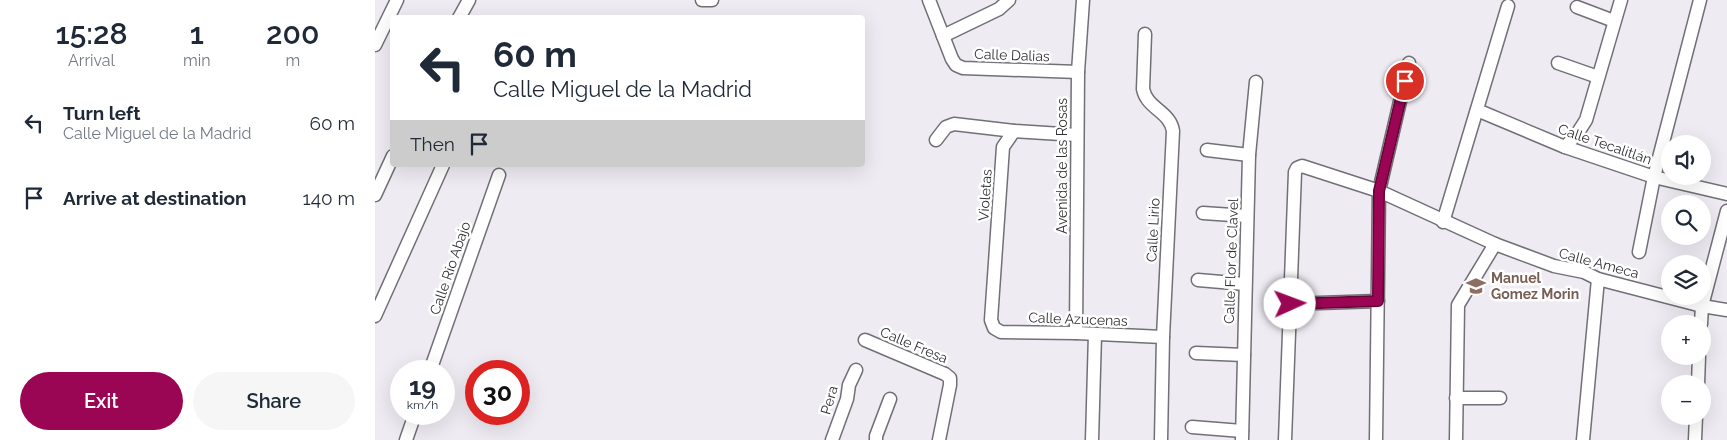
<!DOCTYPE html>
<html lang="en">
<head>
<meta charset="utf-8">
<style>
	:root { --surface:#fff; --page:#f6f6f7; --text:#1f2937; --muted:#747a83; --accent:#9b0654 }
	body { margin:0; font-family:Raleway,sans-serif; background:var(--page); color:var(--text); height:100vh; display:flex; flex-direction:column; font-size:19px; white-space:nowrap }
	* { box-sizing:border-box; margin:0 }
	p { font-size:16px; color:var(--muted) }
	.icon { flex:none; width:28px; height:28px; fill:none; stroke:currentColor; stroke-width:2; stroke-linecap:round; stroke-linejoin:round }
	.map { position:relative; flex:1; overflow:hidden }
	.side { display:flex; flex-direction:column; background:var(--surface); width:375px }
	.side>* { flex:none }
	.top-card { position:absolute; left:15px; top:15px; width:475px; height:152px; border-radius:5px; box-shadow:0 5px 20px #0002; background:#fff; color:var(--text); overflow:hidden }
	.fabs { position:absolute; left:1286px; top:135px; display:grid; gap:10px }
	.fabs a { display:grid; place-items:center; width:50px; height:50px; border-radius:50%; background:var(--surface); box-shadow:0 5px 20px #0002; font-size:25px }
	.speed { position:absolute; left:15px; top:360px; display:flex; gap:10px; font-size:25px; font-weight:700; text-align:center }
	.speed>* { display:grid; place-content:center; width:65px; height:65px; border-radius:50%; background:var(--surface); box-shadow:0 5px 20px #0002; line-height:1 }
	.speed small { font-size:12px; font-weight:400 }
	.speed .limit { border:8px solid #d22; background:#fff; color:#111 }
	.pin { position:absolute; display:grid; place-items:center; width:42px; height:42px; color:#fff; margin:-21px; border:2px solid #fff; border-radius:50%; box-shadow:0 1px 5px #0007 }
	.me { position:absolute; width:55px; margin:-28px; rotate:88deg; stroke-linejoin:round; filter:drop-shadow(0 0 4px #0008) }
	.turn { display:flex; align-items:center; gap:18px; height:105px; padding:0 20px; font-size:22px }
	.turn .icon { width:65px; height:65px; stroke-width:2.5 }
	.turn b { display:block; font-size:35px; line-height:42px }
	.then { display:flex; align-items:center; height:48px; padding:0 20px; background:#0003; gap:10px; font-size:19px }
	.eta { display:flex; justify-content:space-evenly; align-items:center; height:85px; text-align:center }
	.eta b { font-size:30px; font-weight:600; line-height:35px }
	.cta { display:flex; gap:10px; margin-top:auto; padding:10px 20px }
	.cta a { flex:1; height:58px; border-radius:30px; background:var(--accent); color:#fff; font-size:20px; font-weight:600; line-height:58px; text-align:center }
	.cta a+a { background:var(--page); color:var(--text) }
	ul { padding:0; list-style:none }
	li { display:flex; align-items:center; gap:15px; height:75px; padding:0 20px }
	li div { flex:1 }
	li b { display:block; font-size:19px }
	li em { font-style:normal }
	main { display:flex; flex:1; min-height:0 }
	.map>svg:first-child { display:block }
	.lines { fill:none; stroke-linecap:round; stroke-linejoin:round }
	.minor-casing { stroke:#726f76; stroke-width:15 }
	.minor { stroke:#fff; stroke-width:12 }
	.route-casing { stroke:#650437; stroke-width:12 }
	.route { stroke:#9b0654; stroke-width:9 }
	.labels { text-anchor:middle; stroke-width:5; stroke-linejoin:round; paint-order:stroke }
	.street-label { font-size:14px; fill:#313033; stroke:#fff }
	.education-label { font-size:14px; font-weight:bold; fill:#785e54; stroke:#fff; text-anchor:start }
</style>
</head>
<body>
<main>
<section class="side">
<div class="eta">
<div><b>15:28</b><p>Arrival</p></div>
<div><b>1</b><p>min</p></div>
<div><b>200</b><p>m</p></div>
</div>
<ul>
<li><svg class="icon" aria-label="left" viewBox="0 0 24 24"><path d="M17 20v-9H6M10 6l-5 5 5 5"/></svg><div><b>Turn left</b><p>Calle Miguel de la Madrid</p></div><em>60 m</em></li>
<li><svg class="icon" aria-label="arrive" viewBox="0 0 24 24"><path d="M6 21V4h12l-3 4 3 4H6"/></svg><div><b>Arrive at destination</b></div><em>140 m</em></li>
</ul>
<div class="cta"><a>Exit</a><a>Share</a></div>
</section>
<div class="map">
<svg width="1352" height="440" viewBox="0 0 1352 440">
	<rect width="100%" height="100%" fill="#efebf3"/>
	<g class="lines">
		<defs>
			<g id="minor">
				<path d="M327 0H337"/>
				<path d="M554 0 577 59 581 65 588 68 703 72"/>
				<path d="M1202 7 1239 21"/>
				<path d="M84 18 94 0"/>
				<path d="M770 34 768 89C772 109 795 111 798 131L788 337 786 440"/>
				<path d="M568 36 624 9 634 0"/>
				<path d="M0 45 22 0"/>
				<path d="M1183 63 1223 77"/>
				<path d="M1102 110 1190 147 1279 177 1352 194"/>
				<path d="M639 131 628 147 616 320 619 328 626 332 701 333 788 337"/>
				<path d="M561 140 571 127 579 124 639 131 702 135"/>
				<path d="M1190 147 1202 134 1211 120 1246 0"/>
				<path d="M832 150 874 155"/>
				<path d="M0 195 18 156"/>
				<path d="M828 213 872 216"/>
				<path d="M1068 222 1133 6"/>
				<path d="M1264 252 1279 177 1325 0"/>
				<path d="M823 280 870 284"/>
				<path d="M915 304 1003 301"/>
				<path d="M0 316 68 165"/>
				<path d="M1326 324 1327 306 1352 211"/>
				<path d="M701 333 703 72 708 0"/>
				<path d="M490 340 570 374 575 378V385L564 440"/>
				<path d="M821 353 869 355"/>
				<path d="M55 371 124 175"/>
				<path d="M1323 384 1324 356"/>
				<path d="M1081 398H1125"/>
				<path d="M817 427 867 431"/>
				<path d="M31 440 40 414"/>
				<path d="M457 440 472 399 474 385 481 370"/>
				<path d="M501 440V436L515 399"/>
				<path d="M717 440 720 334"/>
				<path d="M867 440 874 155 881 82"/>
				<path d="M910 440 920 172 922 168 927 166 1004 191 1120 244 1179 266 1209 272 1223 279 1327 306 1352 310"/>
				<path d="M1001 440 1004 191 1034 63"/>
				<path d="M1081 440 1083 305 1120 244"/>
				<path d="M1208 440 1223 279"/>
				<path d="M1320 440 1321 416"/>
			</g>
		</defs>
		<use href="#minor" class="minor-casing"/>
		<use href="#minor" class="minor"/>
	</g>
	<g class="lines">
		<defs>
			<path id="route" d="M915 304 1003 301 1004 191 1030 81"/>
		</defs>
		<use href="#route" class="route-casing"/>
		<use href="#route" class="route"/>
	</g>
	<defs>
		<symbol id="school-bare" viewBox="-9 -9 18 18"><path d="M0-5L7-2L0 1L-7-2ZM-4 1L0 2.5L4 1V4Q0 6-4 4Z" fill="#8d6e63" stroke="#fff" stroke-width="2.5" paint-order="stroke"/></symbol>
	</defs>
	<g fill-rule="evenodd">
		<use href="#school-bare" x="1087" y="272" width="28" height="28"/>
	</g>
	<g class="labels">
		<g class="street-label">
			<text transform="translate(637 55) rotate(2)" y="5">Calle Dalias</text>
			<text transform="translate(1230 144) rotate(19)" y="5">Calle Tecalitlán</text>
			<text transform="translate(687 166) rotate(-90)" y="5">Avenida de las Rosas</text>
			<text transform="translate(610 195) rotate(-86)" y="5">Violetas</text>
			<text transform="translate(778 230) rotate(-87)" y="5">Calle Lirio</text>
			<text transform="translate(856 261) rotate(-88)" y="5">Calle Flor de Clavel</text>
			<text transform="translate(1224 263) rotate(15)" y="5">Calle Ameca</text>
			<text transform="translate(75 268) rotate(-71)" y="5">Calle Río Abajo</text>
			<text transform="translate(703 319) rotate(2)" y="5">Calle Azucenas</text>
			<text transform="translate(539 345) rotate(23)" y="5">Calle Fresa</text>
			<text transform="translate(454 400) rotate(-74)" y="5">Pera</text>
		</g>
		<g class="education-label">
			<text x="1116" y="283">Manuel<tspan x="1116" dy="16">Gomez Morin</tspan></text>
		</g>
	</g>
</svg>
<div class="fabs">
<a><svg class="icon" aria-label="sound" viewBox="0 0 24 24"><path d="M4 9h4l5-4v14l-5-4H4zM17 9q2 3 0 6"/></svg></a>
<a><svg class="icon" aria-label="search" viewBox="0 0 24 24"><circle cx="10" cy="10" r="6"/><path d="M15 15l6 6"/></svg></a>
<a><svg class="icon" aria-label="layers" viewBox="0 0 24 24"><path d="M12 4l9 5-9 5-9-5zM3 14l9 5 9-5"/></svg></a>
<a>+</a>
<a>−</a>
</div>
<div class="speed"><div>19<small>km/h</small></div><div class="limit">30</div></div>
<div class="pin" style="left:1030px;top:81px;background:#d93025"><svg class="icon" aria-label="arrive" viewBox="0 0 24 24"><path d="M6 21V4h12l-3 4 3 4H6"/></svg></div>
<svg class="me" style="left:915px;top:304px" viewBox="-20 -20 40 40"><circle r="19" fill="#fff"/><path d="M0-13L10 11 0 6-10 11z" fill="#9b0654"/></svg>
<div class="top-card">
<div class="turn"><svg class="icon" aria-label="left" viewBox="0 0 24 24"><path d="M17 20v-9H6M10 6l-5 5 5 5"/></svg><div><b>60 m</b>Calle Miguel de la Madrid</div></div>
<div class="then">Then<svg class="icon" aria-label="arrive" viewBox="0 0 24 24"><path d="M6 21V4h12l-3 4 3 4H6"/></svg></div>
</div>
</div>
</main>
</body>
</html>
